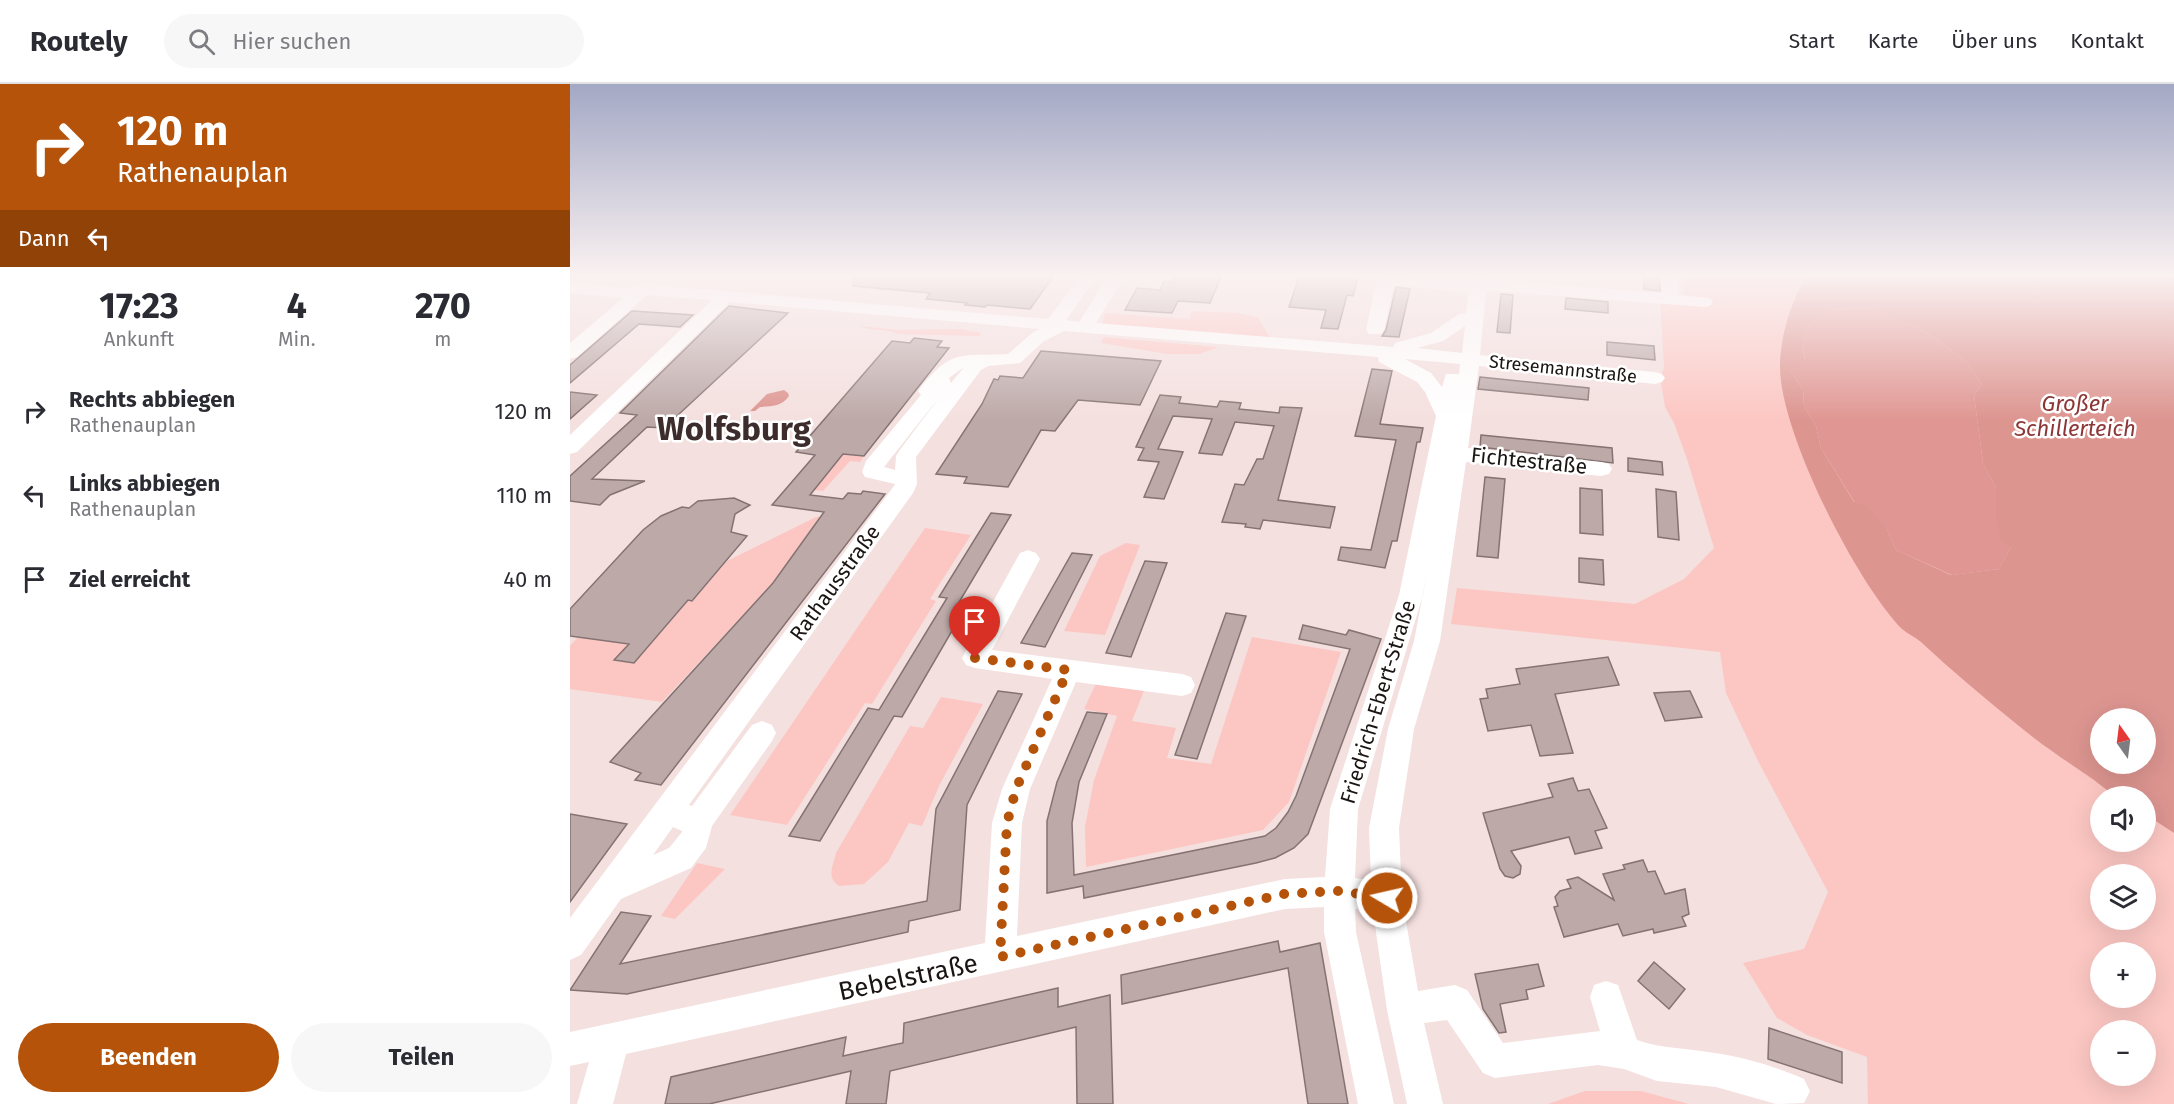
<!DOCTYPE html>
<html lang="de">
<head>
<meta charset="utf-8">
<style>
	:root { --surface:#fff; --page:#f7f7f7; --text:#2b2b33; --muted:#7c7c81; --line:#e1e1e2; --accent:#b45309 }
	body { margin:0; font-family:"Fira Sans",sans-serif; background:var(--page); color:var(--text); height:100vh; display:flex; flex-direction:column; font-size:22px; white-space:nowrap }
	* { box-sizing:border-box; margin:0 }
	p { font-size:20px; color:var(--muted) }
	.icon { flex:none; width:33px; height:33px; fill:none; stroke:currentColor; stroke-width:2; stroke-linecap:round; stroke-linejoin:round }
	.map { position:relative; flex:1; overflow:hidden }
	.panel { display:flex; flex-direction:column; background:var(--surface); width:570px }
	.panel>* { flex:none }
	.banner { background:#b45309; color:#fff; overflow:hidden }
	.needle { width:39px; rotate:346deg }
	.fabs { position:absolute; left:1520px; top:624px; display:grid; gap:12px }
	.fabs a { display:grid; place-items:center; width:66px; height:66px; border-radius:50%; background:var(--surface); box-shadow:0 6px 24px #0002; font-size:30px }
	.pin { position:absolute; display:grid; place-items:center; width:51px; height:51px; color:#fff; margin:-62px -26px; border-radius:50% 50% 50% 0; rotate:-45deg; box-shadow:0 0 6px #0007 }
	.pin .icon { rotate:45deg }
	.me { position:absolute; width:66px; margin:-33px; rotate:279deg; stroke-linejoin:round; filter:drop-shadow(0 0 4px #0008) }
	.turn { display:flex; align-items:center; gap:21px; height:126px; padding:0 18px; font-size:27px }
	.turn .icon { width:78px; height:78px; stroke-width:2.5 }
	.turn b { display:block; font-size:42px; line-height:51px }
	.then { display:flex; align-items:center; height:57px; padding:0 18px; background:#0003; gap:12px; font-size:22px }
	.eta { display:flex; justify-content:space-evenly; align-items:center; height:102px; text-align:center }
	.eta b { font-size:36px; font-weight:700; line-height:42px }
	.cta { display:flex; gap:12px; margin-top:auto; padding:12px 18px }
	.cta a { flex:1; height:69px; border-radius:36px; background:var(--accent); color:#fff; font-size:24px; font-weight:700; line-height:69px; text-align:center }
	.cta a+a { background:var(--page); color:var(--text) }
	ul { padding:0; list-style:none }
	li { display:flex; align-items:center; gap:18px; height:84px; padding:0 18px }
	li div { flex:1 }
	li b { display:block; font-size:22px }
	li em { font-style:normal }
	header { display:flex; align-items:center; gap:36px; box-sizing:border-box; height:84px; padding:0 30px; background:var(--surface); border-bottom:2px solid var(--line) }
	header strong { font-size:28px }
	nav { display:flex; gap:33px; margin-inline-start:auto; font-size:21px }
	.search { width:420px; height:54px; background:var(--page); display:flex; align-items:center; gap:15px; box-sizing:border-box; padding:0 21px; border-radius:33px; color:var(--muted); font-size:22px }
	main { display:flex; flex:1; min-height:0 }
	.map>svg:first-child { display:block }
	.green { fill:#fcc7c3; fill-rule:evenodd }
	.forest { fill:#e09793 }
	.water { fill:#dd9590; fill-rule:evenodd }
	.building { fill:#bca9a8; stroke:#847372; stroke-width:1.5 }
	.lines { fill:none; stroke-linecap:round; stroke-linejoin:round }
	.minor { fill:#fff; fill-rule:evenodd }
	.route { stroke:#b45309; stroke-width:10; stroke-dasharray:0 18 }
	.labels { text-anchor:middle; stroke-width:5; stroke-linejoin:round; paint-order:stroke }
	.far-street-label { font-size:18px; fill:#1a1413; stroke:#fff }
	.street-label { font-size:21px; fill:#1a1413; stroke:#fff }
	.water-label { font-size:22px; font-style:italic; fill:#8c3636; stroke:#fff }
	.near-street-label { font-size:26px; fill:#1a1413; stroke:#fff }
	.town-label { font-size:33px; font-weight:bold; fill:#3c2d2c; stroke:#fff }
</style>
</head>
<body>
<header>
<strong>Routely</strong>
<div class="search"><svg class="icon" aria-label="search" viewBox="0 0 24 24"><circle cx="10" cy="10" r="6"/><path d="M15 15l6 6"/></svg>Hier suchen</div>
<nav><a>Start</a><a>Karte</a><a>Über uns</a><a>Kontakt</a></nav>
</header>
<main>
<section class="panel">
<div class="banner">
<div class="turn"><svg class="icon" aria-label="right" viewBox="0 0 24 24"><path d="M7 20v-9h11M14 6l5 5-5 5"/></svg><div><b>120 m</b>Rathenauplan</div></div>
<div class="then">Dann<svg class="icon" aria-label="left" viewBox="0 0 24 24"><path d="M17 20v-9H6M10 6l-5 5 5 5"/></svg></div>
</div>
<div class="eta">
<div><b>17:23</b><p>Ankunft</p></div>
<div><b>4</b><p>Min.</p></div>
<div><b>270</b><p>m</p></div>
</div>
<ul>
<li><svg class="icon" aria-label="right" viewBox="0 0 24 24"><path d="M7 20v-9h11M14 6l5 5-5 5"/></svg><div><b>Rechts abbiegen</b><p>Rathenauplan</p></div><em>120 m</em></li>
<li><svg class="icon" aria-label="left" viewBox="0 0 24 24"><path d="M17 20v-9H6M10 6l-5 5 5 5"/></svg><div><b>Links abbiegen</b><p>Rathenauplan</p></div><em>110 m</em></li>
<li><svg class="icon" aria-label="arrive" viewBox="0 0 24 24"><path d="M6 21V4h12l-3 4 3 4H6"/></svg><div><b>Ziel erreicht</b></div><em>40 m</em></li>
</ul>
<div class="cta"><a>Beenden</a><a>Teilen</a></div>
</section>
<div class="map">
<svg width="1604" height="1020" viewBox="0 0 1604 1020">
	<rect width="100%" height="100%" fill="#f4e0df"/>
	<g class="green">
		<path d="M1114 193H1604V1020H1298L1297 973 1237 951 1207 934 1173 879 1234 865 1258 808 1188 677 1156 609 1150 568 881 540 887 504 1065 520 1114 495 1144 464 1118 378 1104 339 1095 323 1090 293 1094 284 1090 214 1114 216ZM1530 634H1575V680H1530ZM1530 712H1575V758H1530ZM1530 790H1575V836H1530ZM1530 868H1575V914H1530ZM1530 946H1575V992H1530Z"/>
		<path d="M622 227 667 229 688 233 700 254 532 241 535 229 619 235Z"/>
		<path d="M290 242 330 246 390 245 411 249 410 252 327 250C316 244 299 247 290 242Z"/>
		<path d="M534 253 648 263 630 270H597L531 259Z"/>
		<path d="M273 370 294 372 290 378 280 377 253 407 244 406Z"/>
		<path d="M246 433H251L203 499 92 618 0 605V562L8 553 59 560 45 576 64 579 118 516H122L157 477Z"/>
		<path d="M355 444 401 451 360 515 366 517 302 620 295 619 217 741 160 731Z"/>
		<path d="M556 459 570 461 535 551 494 547 530 472Z"/>
		<path d="M682 553 771 568 719 718 693 746 516 783 515 743 524 696 547 632 514 625 528 595 576 602 562 637 606 644 597 674 641 680Z"/>
		<path d="M371 613 413 620 370 700 352 742 339 739 318 778 294 800 269 802C256 793 263 783 266 769L340 642 353 644Z"/>
		<path d="M127 779 155 785 105 835 91 832Z"/>
		<path d="M1015 1007H1071L1119 1020H978Z"/>
	</g>
	<path class="forest" d="M1308 221 1314 232 1345 242 1365 254 1396 277 1412 300 1404 311 1413 379 1426 404V436L1441 463 1429 485 1382 491 1326 466 1317 446 1285 419 1251 364 1246 342 1234 322 1233 306 1221 287 1235 275 1232 261V242L1246 236 1259 226Z"/>
	<g class="water">
		<path d="M1236 193H1604V749L1575 730V712C1567 712 1555 715 1548 712 1539 709 1530 700 1521 694 1495 676 1469 659 1444 638 1412 612 1381 586 1351 558 1345 553 1338 550 1332 545 1286 498 1211 350 1210 284 1210 254 1220 219 1236 193ZM1308 221 1313 232 1345 242 1365 254 1396 277 1412 300 1404 311 1413 379 1426 404V436L1430 455 1441 463 1429 485 1381 491 1326 466 1317 446 1299 424 1284 418 1251 364 1246 342 1234 322 1233 306 1221 287 1235 276 1232 261V243L1246 236 1259 226ZM1530 634H1575V680H1530Z"/>
		<path d="M214 306 218 309 219 312C211 323 202 322 190 323L185 327H180L197 310Z"/>
	</g>
	<g class="building">
		<path d="M284 193H483L460 225 417 221 415 223 395 221 397 219 356 215 360 209 283 202Z"/>
		<path d="M604 193H651L640 219 608 217 602 229 555 226 567 204 590 206 594 197 602 198Z"/>
		<path d="M729 193H788L783 212 777 211 768 245 751 244 756 226 719 223Z"/>
		<path d="M1074 193H1089L1090 207 1074 205Z"/>
		<path d="M826 203 840 205 829 253 812 252 816 246Z"/>
		<path d="M931 210 943 211 940 249 927 248Z"/>
		<path d="M996 214 1038 218V229L995 225Z"/>
		<path d="M159 222 218 229 94 344 77 343 22 395 75 397 40 411 30 421 0 417V392L67 331 50 329Z"/>
		<path d="M62 227 123 231 110 243 69 240 0 299V281Z"/>
		<path d="M344 254 372 257 367 263 379 264 294 372 273 370 240 411 273 415 278 409 291 410 293 407 315 410 91 701 65 696 71 689 40 678 203 499 254 428 202 421 245 371 226 368 322 257 340 259Z"/>
		<path d="M1037 258 1084 262 1085 276 1037 271Z"/>
		<path d="M471 267 591 277 570 321 508 316 485 347 471 346 438 403 394 399 397 393 366 390 412 320 424 295 428 296 430 292 453 294Z"/>
		<path d="M802 285 822 287 810 340 853 344 850 358H847L827 457H822L815 484 768 476 771 463 801 466 826 356 785 352Z"/>
		<path d="M910 293 1019 304 1018 316 908 305Z"/>
		<path d="M0 308 27 311 0 335Z"/>
		<path d="M590 311 611 313 609 319 647 323 650 317 671 319 669 325 709 329 710 323 732 324 708 416 765 423 760 444 693 436 690 445 675 443 676 440 652 438 665 400 674 401 687 375H693L704 342 665 338 652 371 629 369 642 335 603 332 588 365 613 368 594 415 574 413 589 378 568 376 574 364 566 363Z"/>
		<path d="M911 351 1042 364 1043 379 910 363Z"/>
		<path d="M1058 374 1092 378 1093 391 1058 387Z"/>
		<path d="M915 393 935 395 928 474 907 472Z"/>
		<path d="M1010 404 1032 406 1033 451 1010 449Z"/>
		<path d="M1086 405 1106 408 1109 456 1088 453Z"/>
		<path d="M164 414 180 421 165 430 161 448 177 452 122 517 118 516 64 579 44 576 59 560 0 552V525L73 446 91 432 112 423 119 424 128 417Z"/>
		<path d="M421 429 441 431 388 520 397 521 332 633 324 632 250 757 219 752 298 624 309 626 377 514 369 513Z"/>
		<path d="M502 469 522 471 475 563 451 559Z"/>
		<path d="M1009 474 1033 476 1034 501 1009 498Z"/>
		<path d="M575 477 597 479 561 573 536 569Z"/>
		<path d="M656 529 676 532 627 675 605 671Z"/>
		<path d="M733 541 776 551 779 546 811 555 738 750 724 764 705 774 686 779 514 814 513 802 477 809V737L487 698 517 628 537 630 509 698 502 739 504 791 695 752 706 744 718 728 726 712 780 565 729 555Z"/>
		<path d="M1038 573 1049 601 985 610 1003 669 970 672 961 641 918 647 910 615 918 614 916 605 950 600 946 585Z"/>
		<path d="M428 607 452 610 397 721 390 826 339 837 338 848 57 910 0 906 51 828 81 832 50 880 357 817 366 725Z"/>
		<path d="M1120 607 1132 633 1095 637 1084 609Z"/>
		<path d="M1003 694 1008 707 1019 705 1037 744 1025 747 1032 764 1005 770 999 753 941 767 951 782 950 790 943 794 935 792 930 785 913 729 983 713 978 700Z"/>
		<path d="M0 730 57 740 0 818Z"/>
		<path d="M1073 776 1078 788 1085 787 1095 810 1115 805 1119 830 1112 833 1116 842 1084 849 1083 845 1053 852 1048 840 994 853 984 823 988 822 985 813 990 807 1001 804 997 796 1008 793 1044 816 1033 790 1055 785 1053 781Z"/>
		<path d="M708 857 710 868 750 859 778 1020H738L718 884 552 920 551 891Z"/>
		<path d="M1084 878 1115 905 1099 925 1068 897Z"/>
		<path d="M968 880 974 902 956 906 958 915 930 920 936 948 929 949 913 925 905 890Z"/>
		<path d="M488 904V923L540 911 543 1020H507L506 943 320 987 316 1020H276L281 987 139 1020H95L101 993 276 953 273 972 323 961 333 959 334 939Z"/>
		<path d="M1199 944 1272 968V999L1198 975Z"/>
	</g>
	<g class="lines">
		<path class="minor" d="M510 193H526L496 236 509 238 538 193H554L526 239 823 263 825 259 861 249 889 230 896 229 899 208 824 201 814 246 811 250H799L796 246 806 199 814 193 900 198 901 193H917V196L1092 209 1091 193H1107L1109 211 1140 214 1143 218 1140 222 1134 223 916 206 910 271 1085 288 1092 290 1095 294 1092 298 1085 300 909 282 898 364 1031 378 1039 380 1042 385 1039 390 1031 392 896 378 870 557 844 645 829 744 832 814 848 907 885 901 897 906 933 959 1030 947 1020 913 1024 901 1036 897 1048 901 1067 956C1093 965 1118 964 1145 969 1174 973 1207 983 1234 995L1240 1007 1234 1019 1206 1020 1146 1003 1087 997 1054 985 1028 981 925 994 913 989 877 936 854 939 873 1020H837L817 926 803 827 785 825 786 848 824 1020H788L754 848V823L715 825 56 970 43 1020H7L19 978 0 982V948L415 859 422 739 432 705 482 595 405 584 396 581 392 574 450 469 458 466 466 469 470 475 422 566 612 590 621 593 625 601 621 609 612 612 506 598 460 705 452 739 447 852 715 795 755 793 760 725 829 511 866 332 855 308 847 298 809 278 808 273 494 247 474 257 450 279 418 282 411 286 346 373 347 400 343 409 119 721 122 722 182 641 192 637 202 641 206 649 202 657 142 742 136 764 121 784 51 815 11 871 0 876V834L324 402 325 400 295 393 292 388 296 377 351 311 348 307 351 303C383 263 392 273 438 270L462 249 470 245 160 218 7 368 0 370V351L142 216 77 211 7 273 0 275V259L53 214 0 209V199L56 204 75 199 82 201 478 235ZM895 242 892 269 847 264 873 257ZM835 275 890 280 889 290H876L872 303 861 289ZM394 283 381 299 379 294ZM371 311 329 367 326 372 325 386 314 383ZM858 483 844 557 818 645 799 744 801 796 785 794 788 725 853 511ZM103 743 112 747V748L99 764 83 771Z"/>
	</g>
	<linearGradient id="sky" x2="0" y2="1"><stop stop-color="#a3a8c5"/><stop offset="0.57" stop-color="#faf1f1"/><stop offset="1" stop-color="#faf1f1" stop-opacity="0"/></linearGradient>
	<rect width="1604" height="336" fill="url(#sky)"/>
	<g class="lines">
		<path class="route" d="M405 574 498 586 446 705 437 739 430 873 714 810 769 807 817 814"/>
	</g>
	<g class="labels">
		<g class="far-street-label">
			<text transform="translate(993 285) rotate(6)" y="6">Stresemannstraße</text>
		</g>
		<g class="street-label">
			<text transform="translate(959 377) rotate(6)" y="7">Fichtestraße</text>
			<text transform="translate(265 499) rotate(-54)" y="7">Rathausstraße</text>
			<text transform="translate(808 618) rotate(-73)" y="7">Friedrich-Ebert-Straße</text>
		</g>
		<g class="water-label">
			<text x="1505" y="327">Großer<tspan x="1505" dy="25">Schillerteich</tspan></text>
		</g>
		<g class="near-street-label">
			<text transform="translate(338 893) rotate(-12)" y="9">Bebelstraße</text>
		</g>
		<g class="town-label">
			<text x="164" y="356">Wolfsburg</text>
		</g>
	</g>
</svg>
<div class="fabs">
<a><svg class="needle" viewBox="-14 -14 28 28"><path d="M0-13l5 13h-10z" fill="#e53935"/><path d="M0 13l5-13h-10z" fill="#7c7c81"/></svg></a>
<a><svg class="icon" aria-label="sound" viewBox="0 0 24 24"><path d="M4 9h4l5-4v14l-5-4H4zM17 9q2 3 0 6"/></svg></a>
<a><svg class="icon" aria-label="layers" viewBox="0 0 24 24"><path d="M12 4l9 5-9 5-9-5zM3 14l9 5 9-5"/></svg></a>
<a>+</a>
<a>−</a>
</div>
<div class="pin" style="left:405px;top:574px;background:#d93025"><svg class="icon" aria-label="arrive" viewBox="0 0 24 24"><path d="M6 21V4h12l-3 4 3 4H6"/></svg></div>
<svg class="me" style="left:817px;top:814px" viewBox="-20 -20 40 40"><circle r="17" fill="#b45309" stroke="#fff" stroke-width="3"/><path d="M0-11L8 9 0 5-8 9z" fill="#fff"/></svg>
</div>
</main>
</body>
</html>
